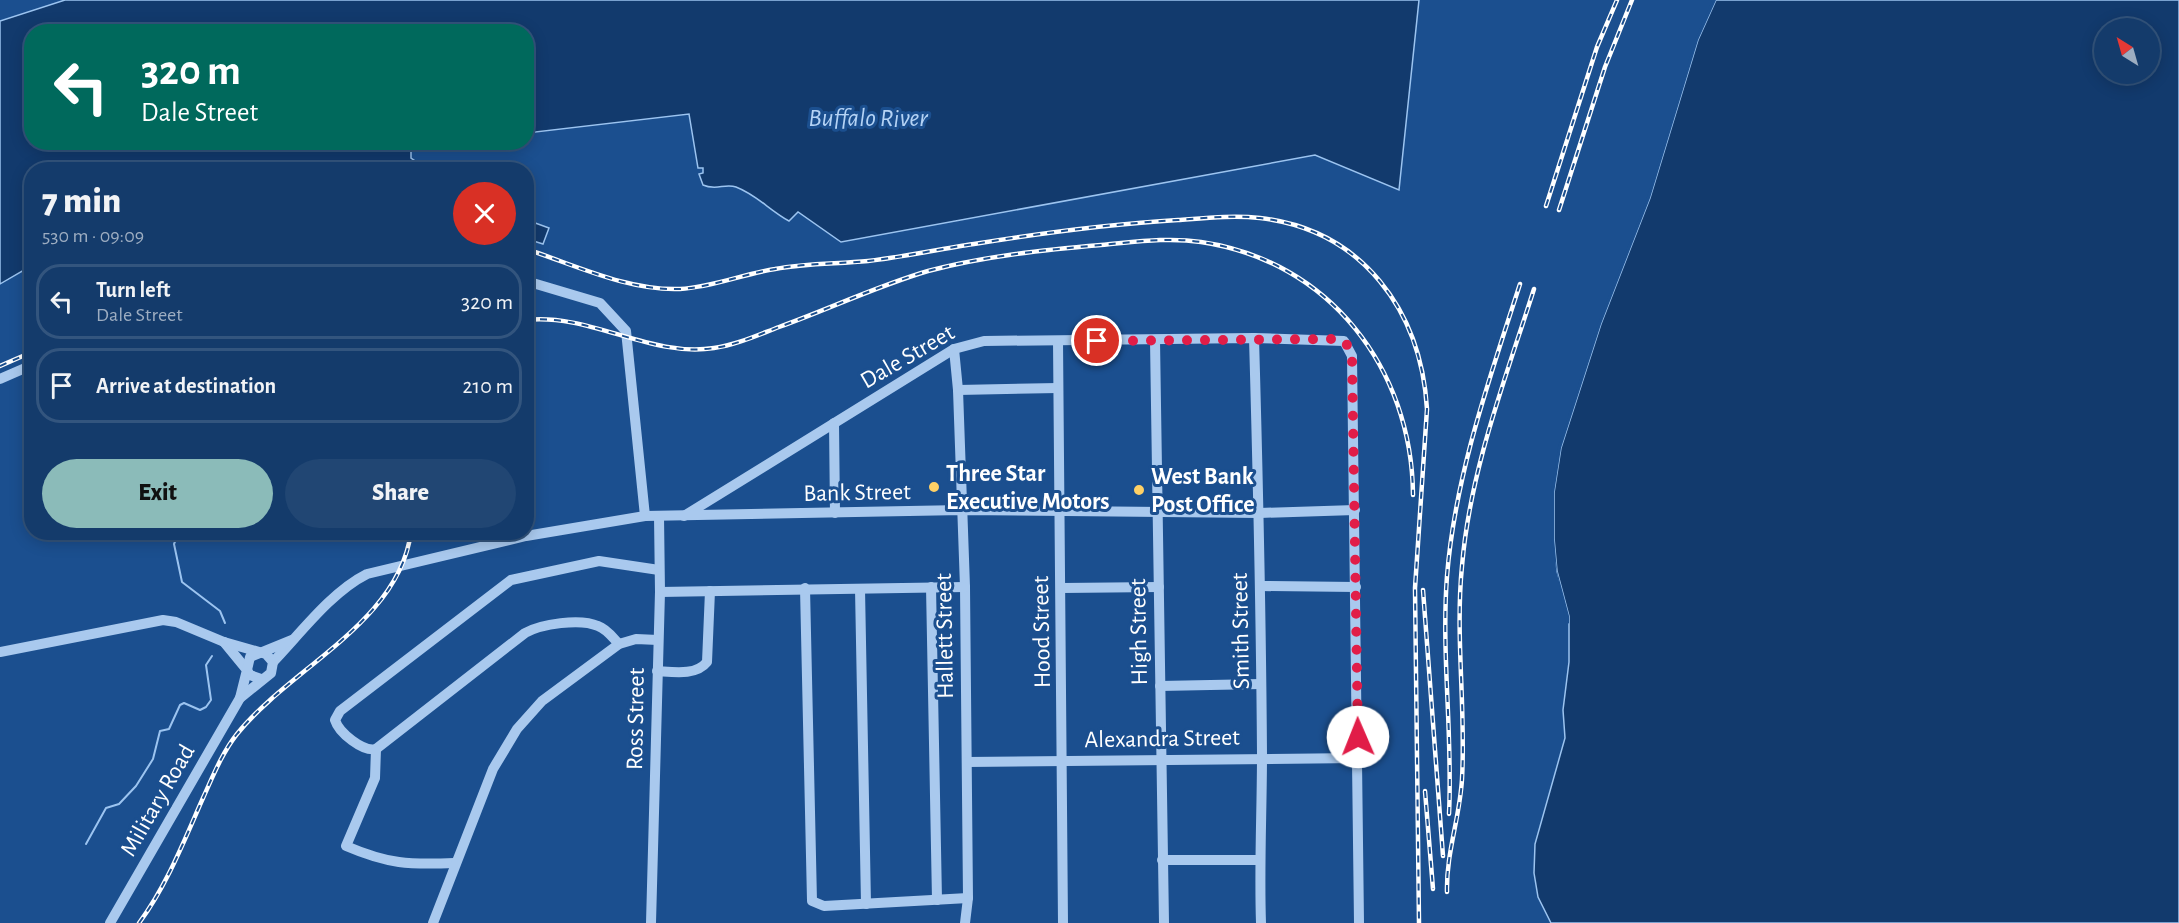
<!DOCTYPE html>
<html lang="en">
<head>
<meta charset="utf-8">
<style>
	:root { --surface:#143b6b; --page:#214673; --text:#f1f3f6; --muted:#9dadc1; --line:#33557e; --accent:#8bbbb9 }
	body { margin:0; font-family:"Alegreya Sans",sans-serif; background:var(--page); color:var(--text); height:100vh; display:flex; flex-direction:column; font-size:22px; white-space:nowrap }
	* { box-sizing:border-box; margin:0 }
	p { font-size:20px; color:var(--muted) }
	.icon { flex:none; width:33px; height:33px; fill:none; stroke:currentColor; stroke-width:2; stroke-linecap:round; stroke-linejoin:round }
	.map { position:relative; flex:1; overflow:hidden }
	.sheet { position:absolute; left:24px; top:162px; width:510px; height:378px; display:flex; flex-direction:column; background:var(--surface); border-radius:24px; box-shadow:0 3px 15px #0003,0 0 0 2px var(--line) }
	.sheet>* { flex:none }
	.top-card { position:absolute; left:24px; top:24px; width:510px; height:126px; border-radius:24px; box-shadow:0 3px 15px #0003,0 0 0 2px var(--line); background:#00695c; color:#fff; overflow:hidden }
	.needle { width:39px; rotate:323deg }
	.tools { position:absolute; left:2094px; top:18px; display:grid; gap:12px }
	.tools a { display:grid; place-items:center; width:66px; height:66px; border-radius:50%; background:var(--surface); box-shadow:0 3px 15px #0003,0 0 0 2px var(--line); font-size:30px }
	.pin { position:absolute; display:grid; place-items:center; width:51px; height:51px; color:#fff; margin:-26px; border:3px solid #fff; border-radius:50%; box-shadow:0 2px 6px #0007 }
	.me { position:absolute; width:66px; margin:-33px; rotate:359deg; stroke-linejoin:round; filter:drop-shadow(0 0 4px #0008) }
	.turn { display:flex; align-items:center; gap:21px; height:126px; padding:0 18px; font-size:27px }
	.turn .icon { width:78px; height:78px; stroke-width:2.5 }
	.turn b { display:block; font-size:42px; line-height:51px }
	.round { display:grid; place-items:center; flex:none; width:63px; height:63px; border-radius:32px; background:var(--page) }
	.head { display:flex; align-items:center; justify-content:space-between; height:102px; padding:0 18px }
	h1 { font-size:36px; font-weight:800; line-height:45px }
	.primary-button { display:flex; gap:12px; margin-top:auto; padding:12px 18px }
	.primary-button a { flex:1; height:69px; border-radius:36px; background:var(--accent); color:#111; font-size:24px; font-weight:800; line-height:69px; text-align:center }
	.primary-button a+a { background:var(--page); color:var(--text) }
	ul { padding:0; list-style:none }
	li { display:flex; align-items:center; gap:18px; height:75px; margin:0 12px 9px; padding:0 6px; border:3px solid var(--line); border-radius:24px }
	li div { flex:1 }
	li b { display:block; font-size:22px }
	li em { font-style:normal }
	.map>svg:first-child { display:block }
	.water { fill:#123a6d; stroke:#9cc4f0; stroke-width:1.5; fill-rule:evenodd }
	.pier { fill:#1b4f8f }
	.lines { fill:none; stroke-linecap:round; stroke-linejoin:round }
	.stream { stroke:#9cc4f0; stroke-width:2 }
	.minor { stroke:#a9c9ee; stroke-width:10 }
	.rail-casing { stroke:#fff; stroke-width:4.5 }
	.rail { stroke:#1b4f8f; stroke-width:2; stroke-dasharray:7; stroke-linecap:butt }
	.route { stroke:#e11d48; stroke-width:10; stroke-dasharray:0 18 }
	.poi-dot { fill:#ffd166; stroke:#1b4f8f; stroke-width:2 }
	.labels { text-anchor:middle; stroke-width:6; stroke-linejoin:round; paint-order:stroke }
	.street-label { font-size:24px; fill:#fff; stroke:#1b4f8f }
	.poi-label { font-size:24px; font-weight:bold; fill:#fff; stroke:#1b4f8f; text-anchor:start }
	.water-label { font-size:26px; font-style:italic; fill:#b5d3f5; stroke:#1b4f8f }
</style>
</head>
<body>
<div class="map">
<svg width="2179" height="923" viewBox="0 0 2179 923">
	<rect width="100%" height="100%" fill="#1b4f8f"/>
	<g class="water">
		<path d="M65 0H1419L1399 190 1315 155 841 242 798 212 789 221C769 210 757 195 736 187 725 183 716 191 703 185L699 174 703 173V168H698L689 114 527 133 526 32H32V142L443 143 411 146V158L427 169 32 170 31 266 0 284V21Z"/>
		<path d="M1716 0H2179V923H1551L1538 897 1534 873 1535 844 1565 738 1563 710 1569 662V616L1557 571 1554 538V493L1561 448 1601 324 1650 198 1698 40ZM2104 28H2150V74H2104Z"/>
		<path d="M527 220 549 228 543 244 527 239Z"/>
	</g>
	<path class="pier" d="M1712 0H1716L1698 40 1650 198 1601 324 1561 448 1554 493V538L1557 571 1569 616V623L1566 625 1551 538V492L1558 447 1598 323 1647 197 1695 39Z"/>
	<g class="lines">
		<g class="stream">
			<path d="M179 532 174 544 182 582 220 611 225 623"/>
			<path d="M86 844 106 808 119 804 136 786 153 759 160 731 169 729 180 705 184 703 200 710 206 707 211 700 206 665 212 656"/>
		</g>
		<g class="minor">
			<path d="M526 281 600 303 626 331 645 516"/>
			<path d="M1254 338C1258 477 1261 615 1262 754 1262 811 1259 866 1261 923"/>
			<path d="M1155 340 1164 923"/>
			<path d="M1058 341 1063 923"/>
			<path d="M954 349 958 390 965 587 968 898 965 923"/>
			<path d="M0 379 32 365"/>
			<path d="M958 390 1058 388"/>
			<path d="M834 423 835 513"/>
			<path d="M684 516 954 349 984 341 1254 338 1344 341 1352 356 1359 923"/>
			<path d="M1260 586 1356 587"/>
			<path d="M931 587 937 900"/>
			<path d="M805 588 812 901 824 906 968 898"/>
			<path d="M1062 588 1159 587"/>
			<path d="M860 589 866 904"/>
			<path d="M660 592 965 587"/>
			<path d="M224 642 247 670 240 698"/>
			<path d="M619 644C613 638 607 629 598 626 580 618 541 624 525 633L376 749C363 752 339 733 335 720L340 711 511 580 599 561 659 570"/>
			<path d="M0 652 163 620 176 622 224 642 266 654 273 662 271 673 240 698 110 923"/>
			<path d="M273 662C300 634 331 592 367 574L526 536 645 516 962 510 1260 513 1355 510"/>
			<path d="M657 671C673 672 696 676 707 662L710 591"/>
			<path d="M261 679 250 675 247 670 250 657 292 640"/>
			<path d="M1160 686 1261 684"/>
			<path d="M376 749 375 778 346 846C388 864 409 865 454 863"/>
			<path d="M967 762 1358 758"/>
			<path d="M1162 860H1258"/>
			<path d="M433 923 493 769 517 729 542 701 619 644 636 639 658 640"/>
			<path d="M651 923 660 592 659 516"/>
		</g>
		<defs>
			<g id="rail">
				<path d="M1546 206 1597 47 1617 0"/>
				<path d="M1559 210 1605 67 1632 0"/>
				<path d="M526 249C575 265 628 291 680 289 713 287 743 274 775 269 806 263 837 264 868 261 903 257 939 249 974 244 1042 233 1110 224 1178 220 1205 218 1233 215 1260 218 1363 230 1421 311 1427 409L1415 588 1419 923"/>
				<path d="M526 320C591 313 650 358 714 348 736 345 758 335 779 327 829 309 877 286 928 271 985 256 1043 250 1101 245 1135 242 1168 237 1201 242 1330 261 1412 369 1413 495"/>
				<path d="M0 366 32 352"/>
				<path d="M1423 590 1443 856"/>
				<path d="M1425 791 1433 889"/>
				<path d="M1449 814C1453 735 1441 655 1447 576 1455 476 1489 380 1520 284"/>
				<path d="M1447 892C1446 853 1460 817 1462 779 1466 708 1455 637 1462 566 1470 470 1505 380 1534 289"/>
				<path d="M139 923C167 885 184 841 203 798 213 776 222 753 237 734 291 667 399 623 411 532"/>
			</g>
		</defs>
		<use href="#rail" class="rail-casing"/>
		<use href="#rail" class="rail"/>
	</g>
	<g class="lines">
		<path class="route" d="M1097 341 1338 339 1346 343 1352 356 1358 737"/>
	</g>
	<g class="poi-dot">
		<circle cx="934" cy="487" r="6"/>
		<circle cx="1139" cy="490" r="6"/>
	</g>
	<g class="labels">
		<g class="street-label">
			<text transform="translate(907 356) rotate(-30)" y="8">Dale Street</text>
			<text transform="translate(857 492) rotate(-1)" y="8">Bank Street</text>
			<text transform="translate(1240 631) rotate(-91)" y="8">Smith Street</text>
			<text transform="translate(1041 632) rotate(-91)" y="8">Hood Street</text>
			<text transform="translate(1138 632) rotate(-91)" y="8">High Street</text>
			<text transform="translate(944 636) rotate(-91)" y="8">Hallett Street</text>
			<text transform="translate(635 719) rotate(-89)" y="8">Ross Street</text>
			<text transform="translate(1162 738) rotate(-1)" y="8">Alexandra Street</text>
			<text transform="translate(157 800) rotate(-60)" y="8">Military Road</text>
		</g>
		<g class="poi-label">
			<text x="946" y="481">Three Star<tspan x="946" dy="28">Executive Motors</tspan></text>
			<text x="1151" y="484">West Bank<tspan x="1151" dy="28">Post Office</tspan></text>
		</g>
		<g class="water-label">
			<text x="868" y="126">Buffalo River</text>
		</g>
	</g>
</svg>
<div class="tools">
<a><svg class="needle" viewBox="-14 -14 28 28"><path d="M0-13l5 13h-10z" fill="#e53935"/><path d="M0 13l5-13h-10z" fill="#9dadc1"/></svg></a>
</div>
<div class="pin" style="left:1097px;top:341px;background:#d93025"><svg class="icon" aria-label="arrive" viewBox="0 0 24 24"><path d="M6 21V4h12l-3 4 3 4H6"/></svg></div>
<svg class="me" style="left:1358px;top:737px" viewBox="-20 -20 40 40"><circle r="19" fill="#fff"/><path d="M0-13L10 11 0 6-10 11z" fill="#e11d48"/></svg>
<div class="top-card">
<div class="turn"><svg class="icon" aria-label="left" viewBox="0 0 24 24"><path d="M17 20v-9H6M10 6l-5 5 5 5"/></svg><div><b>320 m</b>Dale Street</div></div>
</div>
<section class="sheet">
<div class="head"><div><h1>7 min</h1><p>530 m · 09:09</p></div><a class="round" style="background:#d93025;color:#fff"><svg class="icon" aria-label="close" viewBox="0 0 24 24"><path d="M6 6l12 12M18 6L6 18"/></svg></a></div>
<ul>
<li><svg class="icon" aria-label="left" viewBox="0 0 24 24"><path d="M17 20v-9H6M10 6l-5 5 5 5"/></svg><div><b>Turn left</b><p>Dale Street</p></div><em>320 m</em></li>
<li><svg class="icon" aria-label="arrive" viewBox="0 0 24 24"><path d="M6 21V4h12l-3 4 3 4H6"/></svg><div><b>Arrive at destination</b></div><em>210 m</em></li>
</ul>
<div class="primary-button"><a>Exit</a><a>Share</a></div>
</section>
</div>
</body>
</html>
